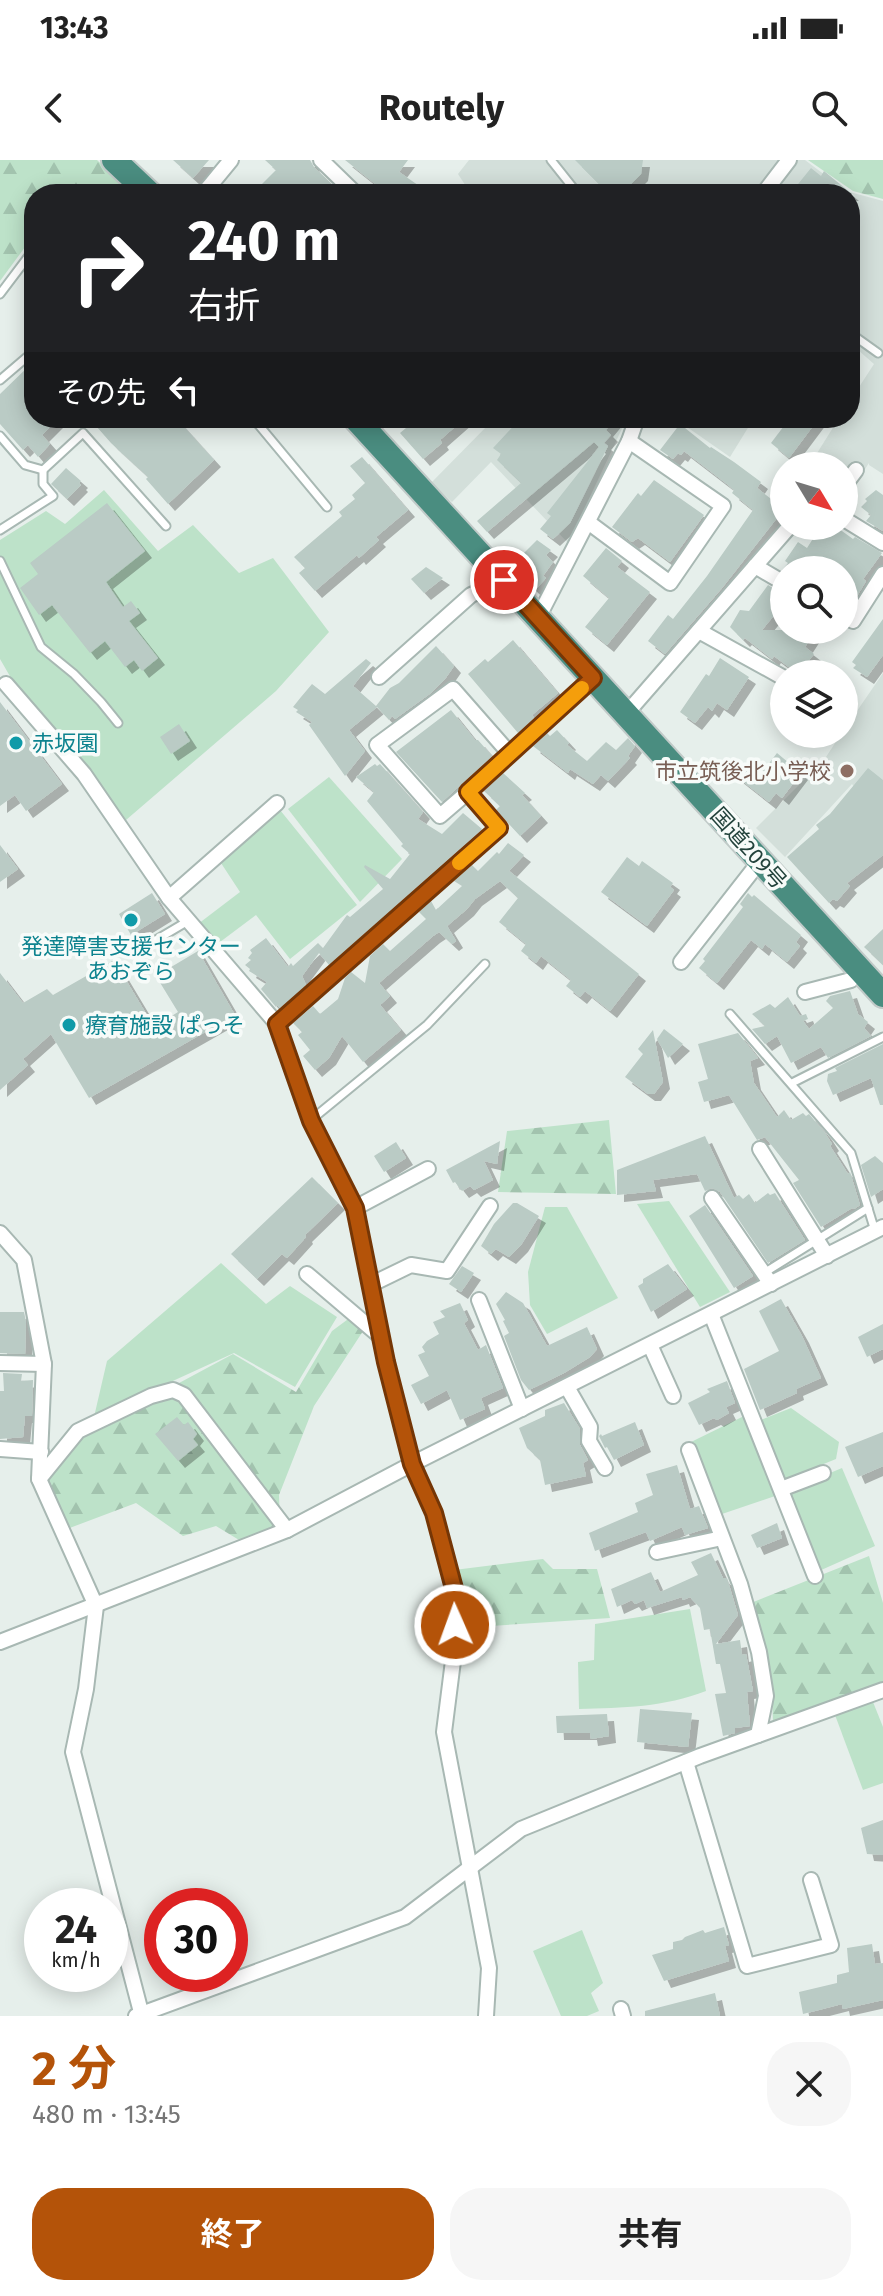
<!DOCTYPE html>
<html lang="ja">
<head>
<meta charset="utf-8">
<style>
	:root { --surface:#fff; --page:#f6f6f6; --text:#222; --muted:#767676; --accent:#b45309 }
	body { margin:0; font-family:"Fira Sans","Noto Sans JP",sans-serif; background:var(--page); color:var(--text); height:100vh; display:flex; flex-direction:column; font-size:30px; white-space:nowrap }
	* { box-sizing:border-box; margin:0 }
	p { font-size:26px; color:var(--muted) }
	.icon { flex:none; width:44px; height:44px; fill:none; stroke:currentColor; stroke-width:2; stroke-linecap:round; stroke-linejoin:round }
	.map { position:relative; height:1856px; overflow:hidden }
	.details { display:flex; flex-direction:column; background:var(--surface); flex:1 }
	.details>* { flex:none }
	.hud { position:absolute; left:24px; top:24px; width:836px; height:244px; border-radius:32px; box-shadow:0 4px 20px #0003; background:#202124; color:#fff; overflow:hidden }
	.needle { width:52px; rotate:128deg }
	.controls { position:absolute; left:770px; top:292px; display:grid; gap:16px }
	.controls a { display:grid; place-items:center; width:88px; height:88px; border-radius:50%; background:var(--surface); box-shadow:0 4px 20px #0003; font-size:40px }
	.speed { position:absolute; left:24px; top:1728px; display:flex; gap:16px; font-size:40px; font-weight:700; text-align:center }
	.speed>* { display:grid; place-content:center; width:104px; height:104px; border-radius:50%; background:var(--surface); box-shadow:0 4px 20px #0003; line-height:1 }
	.speed small { font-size:20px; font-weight:400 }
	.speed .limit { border:12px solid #d22; background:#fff; color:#111 }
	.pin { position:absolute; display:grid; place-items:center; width:68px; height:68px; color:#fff; margin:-34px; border:4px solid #fff; border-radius:50%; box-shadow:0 2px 8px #0007 }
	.me { position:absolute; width:88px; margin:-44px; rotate:358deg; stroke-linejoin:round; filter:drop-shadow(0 0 6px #0008) }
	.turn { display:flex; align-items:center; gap:28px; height:168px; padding:0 32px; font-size:36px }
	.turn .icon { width:104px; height:104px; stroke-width:2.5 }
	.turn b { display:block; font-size:56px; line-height:68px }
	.then { display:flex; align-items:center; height:76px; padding:0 32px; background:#0003; gap:16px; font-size:30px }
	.round { display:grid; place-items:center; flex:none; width:84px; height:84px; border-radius:32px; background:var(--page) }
	.head { display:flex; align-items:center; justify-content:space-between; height:136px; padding:0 32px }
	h1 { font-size:48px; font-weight:700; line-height:60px; color:var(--accent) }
	.primary-button { display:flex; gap:16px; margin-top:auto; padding:16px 32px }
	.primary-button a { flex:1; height:92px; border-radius:32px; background:var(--accent); color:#fff; font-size:32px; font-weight:700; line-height:92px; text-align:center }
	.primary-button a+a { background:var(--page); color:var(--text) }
	.status { display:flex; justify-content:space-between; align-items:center; height:56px; padding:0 40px; background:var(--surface); direction:ltr }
	.status svg { height:22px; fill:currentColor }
	header { display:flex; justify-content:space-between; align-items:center; height:104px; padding:0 32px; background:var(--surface); font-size:36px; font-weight:700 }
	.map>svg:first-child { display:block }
	.built { fill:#d3dfda }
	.green { fill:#bde2c9 }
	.forest { fill:url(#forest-firs) }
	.building { fill:#bacbc5; filter:url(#shadow) }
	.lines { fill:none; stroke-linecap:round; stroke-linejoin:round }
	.service-casing { stroke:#a8b8b3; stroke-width:11 }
	.minor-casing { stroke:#a8b8b3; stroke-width:18 }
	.trunk-casing { stroke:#c1cac8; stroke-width:28 }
	.service { stroke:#fff; stroke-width:7 }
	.minor { stroke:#fff; stroke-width:14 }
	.trunk { stroke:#4a8d80; stroke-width:24 }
	.route-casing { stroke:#753606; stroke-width:20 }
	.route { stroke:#b45309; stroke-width:14 }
	.slow { stroke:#f59e0b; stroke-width:14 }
	.culture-dot { fill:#0f9aa8; stroke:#f7fbf9; stroke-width:3 }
	.education-dot { fill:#8d6e63; stroke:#f7fbf9; stroke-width:3 }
	.labels { text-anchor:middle; stroke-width:7; stroke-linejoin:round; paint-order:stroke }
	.culture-label { font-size:22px; fill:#0d838f; stroke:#f7fbf9; text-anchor:start }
	.education-label { font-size:22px; fill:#785e54; stroke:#f7fbf9; text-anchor:end }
	.street-label { font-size:22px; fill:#23433c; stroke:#f7fbf9 }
</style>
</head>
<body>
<div class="status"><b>13:43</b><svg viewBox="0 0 49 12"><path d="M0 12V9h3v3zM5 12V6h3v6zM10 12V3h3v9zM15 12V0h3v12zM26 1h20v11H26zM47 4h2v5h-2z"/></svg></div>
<header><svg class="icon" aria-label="back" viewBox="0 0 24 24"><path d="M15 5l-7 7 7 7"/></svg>Routely<svg class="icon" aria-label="search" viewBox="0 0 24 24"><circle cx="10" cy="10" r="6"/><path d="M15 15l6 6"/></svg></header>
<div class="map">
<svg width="883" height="1856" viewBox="0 0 883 1856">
	<defs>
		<pattern id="forest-firs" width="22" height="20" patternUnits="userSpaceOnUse" patternTransform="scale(2)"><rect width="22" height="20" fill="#bde2c9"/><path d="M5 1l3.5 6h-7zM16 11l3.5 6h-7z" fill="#a2c3ae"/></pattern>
		<filter id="shadow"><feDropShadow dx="7" dy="7" stdDeviation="0" flood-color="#0004"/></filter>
	</defs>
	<rect width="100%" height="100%" fill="#e6efeb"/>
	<g class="built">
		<path d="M469 0H805L846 31 883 41V314L869 305V303L844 341V306H809L839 258H850V241L874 204 850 183V34H471L458 14Z"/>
		<path d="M491 258H627L568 383 491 302 452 342 431 323 489 264Z"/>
		<path d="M674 258H754L730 297Z"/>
		<path d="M883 513V669L852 624 785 697 756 668 824 600 841 574H844V570Z"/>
	</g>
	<g class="green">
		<path d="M104 330 158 391 193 365 239 413 273 398 329 472 276 531 126 660 11 518 0 499V380L46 351 65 364Z"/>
		<path d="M329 617 402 699 360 742 288 649Z"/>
		<path d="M280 650 357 745 290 799 256 755 216 785 198 764 240 732 221 703Z"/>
		<path d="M669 1041 730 1132 700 1147 637 1044Z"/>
		<path d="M545 1047H567L618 1138 547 1174 530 1145 528 1112Z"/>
		<path d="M221 1103 266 1144 290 1126 337 1157 295 1227 234 1193 94 1257 107 1201Z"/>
		<path d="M791 1248 839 1282 836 1299 784 1320 761 1260Z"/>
		<path d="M744 1256 775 1336 722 1354 691 1282Z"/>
		<path d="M842 1308 875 1386 819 1411 787 1331Z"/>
		<path d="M690 1449 706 1531C665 1547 622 1548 579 1549L578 1502 594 1500 595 1464Z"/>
		<path d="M873 1542 883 1567V1623L863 1630 835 1555Z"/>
		<path d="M582 1770 603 1823 591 1833 599 1851 587 1856H561L533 1791Z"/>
	</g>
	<g class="forest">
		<path d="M0 0H97L133 34H34V75L0 121Z"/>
		<path d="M808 0H883V39L853 31Z"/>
		<path d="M609 960 616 1034 498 1032 507 971Z"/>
		<path d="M355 1154 369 1162 314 1246 279 1335 280 1362 244 1383 216 1366 183 1376 136 1343 67 1369 47 1319 75 1279 233 1194 296 1232 332 1171Z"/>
		<path d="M869 1396 883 1443V1525L773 1564 772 1533 751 1443Z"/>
		<path d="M543 1399 553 1409H597L610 1458 461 1468 454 1410Z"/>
	</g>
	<g class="building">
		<path d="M173 0H209L193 18Z"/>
		<path d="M265 0H310L314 7 342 34H252L276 10Z"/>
		<path d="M345 0H408L399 12 431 34H388Z"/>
		<path d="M575 0H643L641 14 627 28H615L609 34Z"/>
		<path d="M811 8 821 16 824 11 852 34H790Z"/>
		<path d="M34 201V258H59L42 275 50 284 38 297 28 285 23 290 0 264V234Z"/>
		<path d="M89 258H176L214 300 168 344 146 319 148 317 111 283Z"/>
		<path d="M418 258H465L440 280 442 283 423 299 400 273Z"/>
		<path d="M521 258H616L606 270 611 275 604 283 608 286 570 363 553 379 540 369 551 356 547 353 599 287 594 282 487 372 477 361 521 323 497 300 501 294 493 288Z"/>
		<path d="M790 258H819L789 298 771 283Z"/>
		<path d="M680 264 710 288 711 287 734 302 761 322 757 328 784 349 722 428 665 494 648 481 668 455 673 459 707 416 753 350 732 333 734 330 727 324 684 291 681 295 678 293 673 299 660 290Z"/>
		<path d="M362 297 408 350 376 377 379 380 359 398 357 395 315 431 299 413 305 408 294 397 342 356 339 352 355 339 352 335 365 323 350 306Z"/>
		<path d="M66 308 81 321 79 323 81 325 67 339 51 324Z"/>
		<path d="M654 320 704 355 670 402 638 378 632 382 612 367 638 333 641 336Z"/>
		<path d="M876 330 883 335V371L866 361 871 355 861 347 867 341 865 339Z"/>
		<path d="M107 343 145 391 106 422 123 447 131 441 140 453 129 461 158 498 142 511 134 500 125 507 105 481 90 493 52 445 39 455 20 428 38 414 30 403Z"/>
		<path d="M821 366H835L853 379 855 377 882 393 863 419 866 421 850 448 844 446V410H782L788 403 785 401 798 382 807 388Z"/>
		<path d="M537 380 551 390 546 395 553 402 543 416 546 418 535 430 513 407 516 401Z"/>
		<path d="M606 388 622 401 617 407 650 432 607 485 585 467 609 438 583 416Z"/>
		<path d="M426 407 443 418 424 433 411 419Z"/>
		<path d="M768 425 784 435V443L762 470H816L805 487 814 494 798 514 774 496 772 499 745 478 743 480 730 467 740 450 749 451Z"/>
		<path d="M883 459V495L867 517 853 508 856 505 852 502Z"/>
		<path d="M513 480 558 533 532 555 534 558 518 573 468 514 485 499 488 502Z"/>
		<path d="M436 486 454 506 445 519 431 533 395 559 392 556 389 560 377 547 349 570 365 591 345 616 309 565 312 562 296 552 298 550 293 547 301 537 312 524 325 534 366 499 371 503 353 526 376 546 390 528 399 523Z"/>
		<path d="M720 498 749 517 727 550 717 543 712 551 708 547 695 563 680 552 706 514 709 516Z"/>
		<path d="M0 542 62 624 26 651 15 635 0 646Z"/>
		<path d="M451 550 475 580H478L492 596 442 642 396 592Z"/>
		<path d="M179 564 190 581 171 594 160 577Z"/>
		<path d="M557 570 569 583 567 585 587 601 606 582 616 590 628 578 635 586 628 596 630 598 608 621 601 615 593 624 570 609 568 613 533 586 547 573 550 576Z"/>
		<path d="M777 593 801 613 782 638 776 633 769 642 731 612 740 602 752 611 767 606Z"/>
		<path d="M375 604 377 606 380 604 423 652 418 659 442 674 463 653 482 669 329 805 319 793 322 789 302 816 306 825 280 848 277 845 276 847 261 829 267 822 249 811 250 809 245 805 251 800 248 798 252 793 250 790 266 778 288 807 291 803 293 806 318 783 323 788 347 755 350 757 383 729 364 707 365 705 390 719 410 694 401 686 403 684 367 641 374 632 356 617Z"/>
		<path d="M868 608 883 620V695L847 723 850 726 837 741 833 739 829 743 787 697 819 669 816 665 830 654Z"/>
		<path d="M503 613 525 633 522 635 541 656 520 676 496 650 500 646 484 631Z"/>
		<path d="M508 683 524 695 509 711 639 814 610 851 585 831 580 837 566 826 571 820 541 796 536 803 521 791 526 784 499 762 518 738 500 721 475 739 467 749 447 766 456 781 452 784 439 772 433 776 379 823 390 836 380 845 401 870 363 902 342 876 329 898 315 910 303 896 310 890 298 875 302 872 293 863 313 846 320 854 338 839 345 818 351 812 365 823 370 796 383 784 390 791 426 759 419 752 431 741 436 750 462 726 454 721 472 705 478 711 497 692 499 694Z"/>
		<path d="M0 685 18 709 0 722Z"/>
		<path d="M627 697 639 706 642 701 673 723 670 727 674 730 647 766 601 732Z"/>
		<path d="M152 733 165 754 131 775 119 754Z"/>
		<path d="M748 733 752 737 754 735 801 775 796 782 800 786 787 802 765 784 762 789 751 780 717 823 699 808 705 801 703 799 743 747 740 744Z"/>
		<path d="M883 769V805L864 787Z"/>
		<path d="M198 791 235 855 89 938 51 874 23 899 28 905 0 930V813L23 843 47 829 53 835 114 800 154 867 178 852 156 816Z"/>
		<path d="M850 831 858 854 868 862 864 868 871 876 828 898 821 887 791 903 777 876 765 884 752 869 765 866 752 854 770 844 775 848 788 837 800 856 806 854 808 859 803 861 809 869 833 848 826 841 830 836Z"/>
		<path d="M664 869 683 884 668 898 657 879Z"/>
		<path d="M653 870 663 922 654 934H648L625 917 643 894 638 889Z"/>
		<path d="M738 873 758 898 750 901 754 923 777 957 784 950 791 960 803 953 806 956 809 954 825 973 832 984 830 986 848 1014 850 1012 860 1045 854 1049 852 1048 821 1067 793 1023 799 1020 765 977 757 980 729 935 704 942 698 922 708 919 698 884Z"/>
		<path d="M883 884V945H880L871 918 833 935 827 921 828 914 837 911 835 908Z"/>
		<path d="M705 976 734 1038 739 1035 743 1039 749 1034 755 1043 768 1033 770 1035 775 1033 805 1080 768 1103 720 1032 712 1028 705 1031 697 1014 653 1020 656 1031 617 1035V1010Z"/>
		<path d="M500 981 497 1004 484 1001 493 1020 474 1030 470 1026 462 1031 455 1022 453 1023 446 1010Z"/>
		<path d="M396 982 406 998 384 1012 374 996Z"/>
		<path d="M875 996 883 1003V1029L871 1037 861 1005Z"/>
		<path d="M312 1017 338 1043 305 1075 306 1077 287 1098 282 1094 257 1119 231 1094Z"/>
		<path d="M513 1043H517L539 1056 521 1085 509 1097 496 1089 491 1094 481 1086 494 1064Z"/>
		<path d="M705 1045 753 1116 734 1128 689 1056Z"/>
		<path d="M668 1104 687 1129 651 1152 638 1126 643 1123V1119Z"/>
		<path d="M462 1106 474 1113 461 1132 449 1124Z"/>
		<path d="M506 1132 523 1143 547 1186 587 1167 597 1189 590 1197 564 1213 529 1230 521 1220 504 1176 509 1173 503 1161 505 1160 496 1144Z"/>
		<path d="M781 1139 802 1176 821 1218 796 1229 797 1233 760 1250 744 1209 779 1191 759 1151Z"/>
		<path d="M460 1143 468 1160 464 1163 478 1190 486 1185 503 1228 481 1238 485 1249 460 1260 447 1230 421 1244 411 1225 429 1216 418 1195 425 1192 422 1187 427 1181 439 1174 433 1162 445 1157 440 1151Z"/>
		<path d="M0 1152H24L26 1162 25 1194 0 1193Z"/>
		<path d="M883 1164V1189L867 1197 858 1177Z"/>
		<path d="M3 1213 22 1214 21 1221 33 1220 32 1256H25L23 1277 0 1279V1231H4Z"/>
		<path d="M727 1221 735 1243 726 1247 729 1253 717 1260 714 1258 699 1265 688 1243 710 1232 707 1229Z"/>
		<path d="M564 1243 580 1269V1285L588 1300 583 1303 586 1316 545 1325 540 1300 527 1288 519 1268 545 1256V1250Z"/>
		<path d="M177 1257 184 1265 188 1262 197 1274 193 1279 198 1285 178 1301 155 1274Z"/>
		<path d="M635 1262 644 1285 614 1300 607 1287 605 1288 599 1276 601 1274 602 1276Z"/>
		<path d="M883 1272V1306L858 1317 845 1287Z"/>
		<path d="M677 1305 690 1349 699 1346 708 1368 685 1375 682 1367 650 1381 646 1372 595 1391 589 1373 638 1352 635 1343 653 1335 646 1314Z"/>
		<path d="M777 1363 782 1378 757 1388 751 1375Z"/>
		<path d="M711 1393 723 1418H727L738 1455 716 1484 740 1480 742 1495 746 1494 753 1531 747 1532 750 1566 735 1568V1573L723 1576 715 1534 726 1533 720 1504H716L710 1469 704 1470 700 1448 690 1437 683 1440 682 1437 647 1448 644 1440 635 1444 632 1440 617 1447 611 1429 651 1412 660 1432 698 1415 691 1402Z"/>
		<path d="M640 1549 692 1553 688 1587 637 1582Z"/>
		<path d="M607 1554 609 1576 591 1579 590 1573H557L556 1556Z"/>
		<path d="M883 1660V1695L867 1694 861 1668Z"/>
		<path d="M724 1767 729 1785 725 1786 729 1801 664 1821 652 1795 673 1789V1782L682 1780 685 1777 703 1770 705 1773Z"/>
		<path d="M872 1784 875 1804 883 1803V1840L843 1849 842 1844 803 1854 799 1832 837 1823V1815L849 1812 847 1788Z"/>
		<path d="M715 1833 720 1856H645V1851Z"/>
	</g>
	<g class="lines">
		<defs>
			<g id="service">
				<path d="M551 0 578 34"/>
				<path d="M0 134 34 89"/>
				<path d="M850 173 878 193"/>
				<path d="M0 220 34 191"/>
				<path d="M253 258 327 347"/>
				<path d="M0 276 25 305 43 310 83 273 166 366"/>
				<path d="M0 370 53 336 43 324V310"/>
				<path d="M0 401 41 487 74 514 101 542 118 563"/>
				<path d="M134 793 188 761"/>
				<path d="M730 854 851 993 875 1071"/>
				<path d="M792 923 883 877"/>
				<path d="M311 960 427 865 485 804"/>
				<path d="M764 1113 868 1048"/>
			</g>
			<g id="minor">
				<path d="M321 0 356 34"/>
				<path d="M203 34 231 0"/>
				<path d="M763 34 789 0"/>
				<path d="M844 326 856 310"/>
				<path d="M844 359 883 383"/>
				<path d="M588 362 670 423 723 346 629 281"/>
				<path d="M755 406 784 423"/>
				<path d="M844 456 853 461 883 414"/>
				<path d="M538 458 629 281 637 258"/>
				<path d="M699 471 784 518"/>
				<path d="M379 517 471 435 504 420"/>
				<path d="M6 524 84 614 169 738 277 864 311 961 355 1048 386 1202 412 1304 434 1353 456 1436 454 1493 444 1572 489 1808 486 1856"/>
				<path d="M626 554 790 366"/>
				<path d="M468 632 440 656 377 585 453 529 510 594"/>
				<path d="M169 738 277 643"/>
				<path d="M681 802 760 701"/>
				<path d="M805 832 851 820"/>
				<path d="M277 864 499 668 468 632 593 518"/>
				<path d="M760 989 827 1096"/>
				<path d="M712 1038 771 1124"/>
				<path d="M355 1048 428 1009"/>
				<path d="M0 1073 24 1100 44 1204 39 1319 96 1446 86 1529 73 1592 142 1856"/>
				<path d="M307 1114 381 1177"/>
				<path d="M370 1125 411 1105 447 1111 490 1046"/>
				<path d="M479 1140 522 1249"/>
				<path d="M711 1154 815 1416"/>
				<path d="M650 1185 673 1236"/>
				<path d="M0 1203 44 1204"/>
				<path d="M567 1227 590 1267 589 1281 605 1308"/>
				<path d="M0 1289 41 1292"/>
				<path d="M689 1290 740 1424 759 1492 766 1536 758 1575"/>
				<path d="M39 1319 78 1271 151 1236 173 1230 184 1235 287 1370"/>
				<path d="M781 1329 823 1313"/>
				<path d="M657 1392 722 1378"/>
				<path d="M0 1482 287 1370 412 1304 883 1067"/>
				<path d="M686 1602 747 1806 831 1785 811 1720"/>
				<path d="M621 1849 623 1856"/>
				<path d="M136 1856 405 1757 521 1669 700 1596 883 1530"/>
			</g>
			<g id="trunk">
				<path d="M114 0 150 34"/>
				<path d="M355 258 883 835"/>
			</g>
		</defs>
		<use href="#service" class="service-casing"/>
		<use href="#minor" class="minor-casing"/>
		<use href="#trunk" class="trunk-casing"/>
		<use href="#service" class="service"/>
		<use href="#minor" class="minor"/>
		<use href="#trunk" class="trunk"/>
	</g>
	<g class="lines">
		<defs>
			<path id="route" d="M455 1465 456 1436 434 1353 412 1304 386 1202 355 1048 311 961 277 864 499 668 468 632 593 518 504 420"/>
		</defs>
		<use href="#route" class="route-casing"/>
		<use href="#route" class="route"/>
		<path class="slow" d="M459 703 499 668 468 632 582 528"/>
	</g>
	<g class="culture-dot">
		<circle cx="16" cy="583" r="8"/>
		<circle cx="131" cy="760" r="8"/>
		<circle cx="69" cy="865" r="8"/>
	</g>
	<circle class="education-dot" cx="847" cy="611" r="8"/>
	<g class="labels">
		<g class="culture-label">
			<text x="32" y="591">赤坂園</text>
			<text x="131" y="794" text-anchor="middle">発達障害支援センター<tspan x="131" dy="25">あおぞら</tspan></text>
			<text x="85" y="873">療育施設 ぱっそ</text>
		</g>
		<g class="education-label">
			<text x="831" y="619">市立筑後北小学校</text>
		</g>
		<g class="street-label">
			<text transform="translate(749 688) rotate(48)" y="8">国道209号</text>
		</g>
	</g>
</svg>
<div class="controls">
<a><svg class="needle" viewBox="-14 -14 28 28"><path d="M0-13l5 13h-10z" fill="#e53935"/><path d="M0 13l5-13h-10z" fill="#767676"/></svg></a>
<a><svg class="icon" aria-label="search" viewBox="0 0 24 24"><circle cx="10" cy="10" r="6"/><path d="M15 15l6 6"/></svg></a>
<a><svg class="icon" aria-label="layers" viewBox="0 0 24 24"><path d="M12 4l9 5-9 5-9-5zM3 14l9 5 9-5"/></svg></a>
</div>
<div class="speed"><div>24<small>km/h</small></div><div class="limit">30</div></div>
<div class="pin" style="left:504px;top:420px;background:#d93025"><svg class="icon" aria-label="arrive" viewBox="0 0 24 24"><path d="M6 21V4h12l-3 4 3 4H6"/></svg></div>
<svg class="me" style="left:455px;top:1465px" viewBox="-20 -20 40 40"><circle r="17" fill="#b45309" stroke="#fff" stroke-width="3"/><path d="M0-11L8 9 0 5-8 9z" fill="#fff"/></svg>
<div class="hud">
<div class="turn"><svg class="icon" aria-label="right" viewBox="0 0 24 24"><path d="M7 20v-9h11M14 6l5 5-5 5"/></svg><div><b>240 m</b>右折</div></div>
<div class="then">その先<svg class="icon" aria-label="left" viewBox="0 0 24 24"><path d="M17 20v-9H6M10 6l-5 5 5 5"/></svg></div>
</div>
</div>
<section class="details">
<div class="head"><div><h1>2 分</h1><p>480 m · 13:45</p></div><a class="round"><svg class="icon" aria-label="close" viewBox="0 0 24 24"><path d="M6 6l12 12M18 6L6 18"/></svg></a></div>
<div class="primary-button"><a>終了</a><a>共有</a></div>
</section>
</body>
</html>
